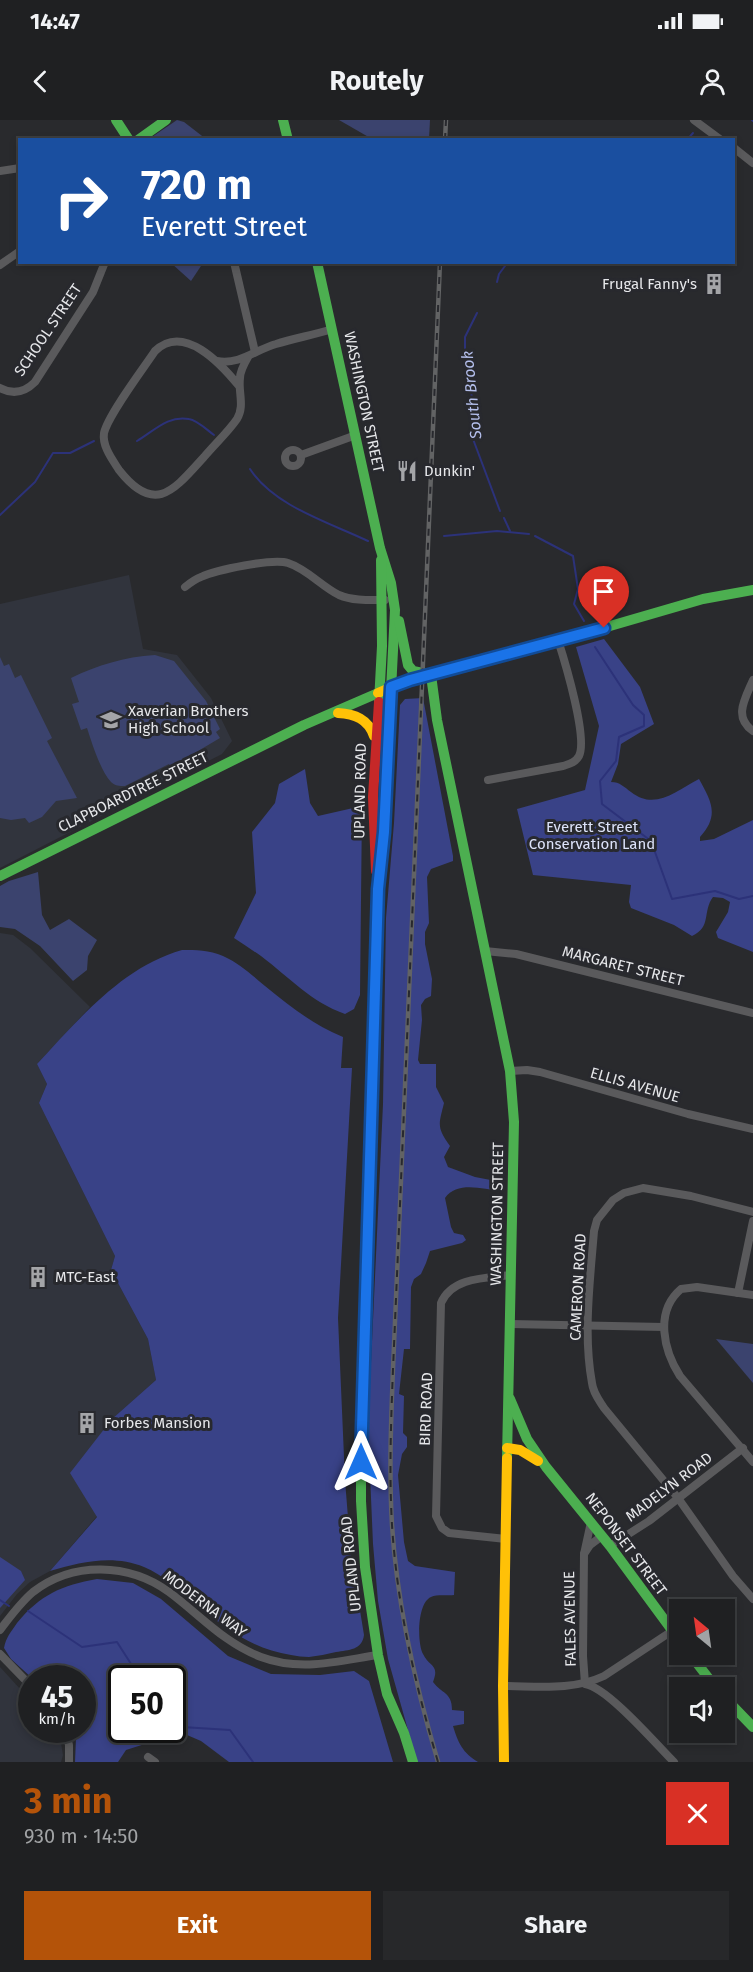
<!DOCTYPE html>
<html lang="en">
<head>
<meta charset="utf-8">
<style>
	:root { --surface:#1f2022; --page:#27282a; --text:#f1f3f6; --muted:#a1a3a5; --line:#3c3e40; --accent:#b45309 }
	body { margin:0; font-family:"Fira Sans",sans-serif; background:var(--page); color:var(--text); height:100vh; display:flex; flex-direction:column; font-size:22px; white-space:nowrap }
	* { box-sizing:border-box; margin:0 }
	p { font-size:20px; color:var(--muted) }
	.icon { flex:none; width:33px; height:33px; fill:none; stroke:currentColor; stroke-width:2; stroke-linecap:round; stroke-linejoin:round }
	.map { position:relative; height:1642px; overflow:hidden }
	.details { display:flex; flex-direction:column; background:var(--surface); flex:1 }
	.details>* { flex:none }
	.guide { position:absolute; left:18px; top:18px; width:717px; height:126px; border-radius:0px; box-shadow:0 3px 9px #0003,0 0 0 2px var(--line); background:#1a4fa0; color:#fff; overflow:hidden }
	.needle { width:39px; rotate:331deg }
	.buttons { position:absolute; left:669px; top:1479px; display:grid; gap:12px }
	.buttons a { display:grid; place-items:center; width:66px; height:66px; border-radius:0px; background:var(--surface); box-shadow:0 3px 9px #0003,0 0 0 2px var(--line); font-size:30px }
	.speed { position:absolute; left:18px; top:1545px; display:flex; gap:12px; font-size:30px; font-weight:700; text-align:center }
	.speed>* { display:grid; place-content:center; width:78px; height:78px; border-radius:50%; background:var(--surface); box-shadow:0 3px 9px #0003,0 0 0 2px var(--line); line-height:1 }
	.speed small { font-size:15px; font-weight:400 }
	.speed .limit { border:3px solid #111; border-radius:9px; background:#fff; color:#111 }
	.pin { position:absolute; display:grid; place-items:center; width:51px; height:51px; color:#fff; margin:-62px -26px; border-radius:50% 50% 50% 0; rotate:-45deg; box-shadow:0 0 6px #0007 }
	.pin .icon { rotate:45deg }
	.me { position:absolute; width:66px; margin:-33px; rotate:0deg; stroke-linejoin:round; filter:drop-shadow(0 0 4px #0008) }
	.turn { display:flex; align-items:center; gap:21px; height:126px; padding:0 24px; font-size:27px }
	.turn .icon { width:78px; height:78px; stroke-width:2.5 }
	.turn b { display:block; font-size:42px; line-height:51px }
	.round { display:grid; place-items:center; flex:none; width:63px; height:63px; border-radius:0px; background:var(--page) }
	.headline { display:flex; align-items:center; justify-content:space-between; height:102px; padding:0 24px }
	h1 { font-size:36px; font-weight:700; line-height:45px; color:var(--accent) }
	.action { display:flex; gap:12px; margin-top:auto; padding:12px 24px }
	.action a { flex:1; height:69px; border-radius:0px; background:var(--accent); color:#fff; font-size:24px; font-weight:700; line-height:69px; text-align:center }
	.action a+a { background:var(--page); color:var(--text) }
	.status { display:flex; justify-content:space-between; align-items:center; height:42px; padding:0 30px; background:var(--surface); direction:ltr }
	.status svg { height:16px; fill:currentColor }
	header { display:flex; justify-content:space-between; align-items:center; height:78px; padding:0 24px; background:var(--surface); font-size:27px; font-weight:700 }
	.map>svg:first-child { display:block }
	.built { fill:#31343d }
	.green { fill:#3b436e }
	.forest { fill:#394287 }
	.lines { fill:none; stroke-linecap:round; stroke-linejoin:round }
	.stream { stroke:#2c3279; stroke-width:2 }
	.street { stroke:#5a5a5c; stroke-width:8 }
	.fast { stroke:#4caf50; stroke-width:10 }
	.slow { stroke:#ffc107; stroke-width:10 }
	.jam { stroke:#c62828; stroke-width:10 }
	.rail-casing { stroke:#626364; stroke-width:4.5 }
	.rail { stroke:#28292e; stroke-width:2; stroke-dasharray:7; stroke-linecap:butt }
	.route-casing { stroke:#114b97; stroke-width:15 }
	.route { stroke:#1a73e8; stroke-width:10 }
	.labels { text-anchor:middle; stroke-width:6; stroke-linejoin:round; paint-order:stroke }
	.poi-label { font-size:15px; fill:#e6e7ea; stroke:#28292e; text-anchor:start }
	.street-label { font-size:15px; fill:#e6e7ea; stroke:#28292e }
	.park-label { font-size:15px; fill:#dde3fa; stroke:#28292e }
	.water-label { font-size:16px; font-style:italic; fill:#b4bfec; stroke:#28292e }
</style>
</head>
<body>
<div class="status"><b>14:47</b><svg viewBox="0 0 49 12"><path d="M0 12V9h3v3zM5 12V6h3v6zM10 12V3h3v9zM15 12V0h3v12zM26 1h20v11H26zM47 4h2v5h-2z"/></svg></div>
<header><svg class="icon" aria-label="back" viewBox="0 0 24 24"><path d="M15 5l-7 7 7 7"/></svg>Routely<svg class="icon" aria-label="person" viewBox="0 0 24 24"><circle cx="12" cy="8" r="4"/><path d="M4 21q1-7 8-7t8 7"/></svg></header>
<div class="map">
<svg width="753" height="1642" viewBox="0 0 753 1642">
	<rect width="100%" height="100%" fill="#292a2d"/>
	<g class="built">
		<path d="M129 455 143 529 177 535 211 578 232 621 222 634 0 748V484Z"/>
		<path d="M0 813 13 815 30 828 90 887 37 944 47 964 39 983 115 1136 111 1150 148 1219 156 1260 112 1299 97 1396 50 1451 30 1462 17 1474 0 1496Z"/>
		<path d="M0 1547 31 1581 32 1610H58L59 1611 63 1635 61 1642H0Z"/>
	</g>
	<g class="green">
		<path d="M177 0 184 2 206 19H149Z"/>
		<path d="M339 0H430L429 19H372Z"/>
		<path d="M171 143H203L191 161Z"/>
		<path d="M155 535 174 541 206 581 220 609 216 612 220 618 171 647 169 644 125 666C119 666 115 666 111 662 100 650 92 623 87 608L81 610 72 584 79 582 71 558C98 545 124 537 155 535Z"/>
		<path d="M0 537 4 546 9 544 15 558 21 555 52 618 47 621 77 678 56 681 42 697 29 703 25 698 11 700 0 698Z"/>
		<path d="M38 752 42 795 50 810 69 799 97 820 88 836 87 850 73 861 40 826 15 809 0 807V766L9 761Z"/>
		<path d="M716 1219 753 1224V1263Z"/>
	</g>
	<g class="forest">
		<path d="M604 519 640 567 654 604 621 624 618 644 611 662C620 662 624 667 631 672 655 691 676 671 699 659 711 681 720 695 700 717V721L714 719 753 700V832L718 818 716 812 728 792 730 782 723 778 713 777C702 792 712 807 692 816L674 805 631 788 629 782 631 765 533 755 517 689 585 670 599 606 576 527Z"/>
		<path d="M423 578 453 736V741L431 749 427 757 429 803 425 812V824L432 859 431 876 425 879 421 885 422 900 418 940 420 944H436V967L444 983C439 1004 436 1007 450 1026L444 1037 448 1047 475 1057 501 1062V1071C482 1069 457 1061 445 1078L451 1107 454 1113 463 1115 466 1120 462 1123 430 1131 426 1143 421 1154 414 1159 411 1167 410 1229H404L399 1274 404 1276 403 1313 407 1317V1327L402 1334 398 1355 404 1422 408 1441 415 1446 455 1452 454 1475C448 1476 437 1474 431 1477 417 1483 417 1523 423 1534 429 1547 440 1544 433 1562 442 1574 452 1572 452 1590L464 1591V1604L453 1606C458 1623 463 1633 478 1642H417L388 1539 378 1481 373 1424 368 1308 383 984 386 798 394 703 400 585 405 579Z"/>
		<path d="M305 649 310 683 318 696 362 686 360 875 354 889 345 894C311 882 290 858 261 836 252 830 243 824 234 818L256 773 252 712 275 683 279 664Z"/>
		<path d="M182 830C196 830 209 830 223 836 239 843 252 855 265 866 291 887 312 904 343 917L341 948H352L338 1198 345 1360 351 1435 364 1515C362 1530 349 1530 336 1532 327 1534 318 1536 309 1537 303 1537 297 1536 291 1535 252 1529 225 1508 196 1484 180 1470 163 1455 144 1447 113 1434 80 1442 50 1451L97 1397 70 1353 112 1299 156 1260 148 1219 111 1150 115 1136 39 983 47 964 37 944C78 900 122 847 182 830Z"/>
		<path d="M0 1437 21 1451 25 1460 0 1488Z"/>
		<path d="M97 1459 133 1463 161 1479 228 1536 271 1554 320 1555 354 1551 369 1561 393 1642H229L201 1621 173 1609 172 1558H122V1610H161L148 1623 126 1630 118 1642H75L76 1618 72 1610H82V1558H32L11 1539 4 1528C6 1517 11 1512 17 1503 40 1475 62 1465 97 1459Z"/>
	</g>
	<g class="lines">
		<g class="stream">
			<path d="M752 0 753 1"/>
			<path d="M687 20 693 13"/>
			<path d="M497 162 499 154 505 146"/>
			<path d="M477 193 465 217V239L471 259 473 319 500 391"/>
			<path d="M137 321C154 311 168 295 189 299 197 300 207 310 214 315"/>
			<path d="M250 349C274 386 328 402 368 421"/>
			<path d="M0 395 35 362 53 333H70L94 321"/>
			<path d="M504 398 510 411"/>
			<path d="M444 416 497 411 529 414"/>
			<path d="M535 416 573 436 578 469 574 484 584 501"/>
			<path d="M595 527 633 585 644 595V606L619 617 616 641 600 661 602 684 651 721 672 779 715 771 739 779 753 776"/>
			<path d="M0 1480 9 1486"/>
			<path d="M28 1491 82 1527 117 1522 140 1558"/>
			<path d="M172 1598 182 1607 230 1610 253 1642"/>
		</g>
		<g class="street">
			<path d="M694 0 721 20"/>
			<path d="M734 28 753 43"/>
			<path d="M0 51 20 48"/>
			<path d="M234 142 255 232"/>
			<path d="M0 145 20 131"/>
			<path d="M217 241C240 245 255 230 276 224 295 218 314 215 332 209"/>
			<path d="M239 266C221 244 184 203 155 231 143 249 108 295 104 313 102 326 112 339 119 350 155 396 174 370 204 337 215 324 228 312 237 299 245 286 238 272 240 258 240 251 244 244 248 237"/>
			<path d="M0 268C13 275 25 272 35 262L93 172 105 142"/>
			<circle cx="293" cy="338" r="8"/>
			<path d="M301 335 356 315"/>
			<path d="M185 467C190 463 195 459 201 457 216 450 273 438 288 443 307 449 321 466 339 475 353 481 370 480 385 480"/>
			<path d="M753 560C745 579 733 597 753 611"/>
			<path d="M488 660 563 646C569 644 575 643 579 636 588 618 565 542 558 520"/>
			<path d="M485 831 516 834 753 893"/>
			<path d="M510 951 527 950 540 952 688 994 753 1009"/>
			<path d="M753 1092 691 1076 643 1068 624 1073 613 1080 597 1100 594 1111C590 1161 583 1214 592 1263 593 1273 599 1280 604 1288L678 1378 733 1456 753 1479"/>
			<path d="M738 1173 753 1101"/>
			<path d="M753 1175 697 1167 681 1169C654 1192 664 1231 680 1256L753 1342"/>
			<path d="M510 1204 664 1207"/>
			<path d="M591 1402 584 1434 590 1425 602 1416"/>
			<path d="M506 1419 449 1413 442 1408 436 1396 441 1183C452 1157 486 1158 511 1155"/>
			<path d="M610 1426 649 1401 743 1328"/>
			<path d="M584 1434 583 1536 585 1564C607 1567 656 1624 674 1642"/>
			<path d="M0 1510C10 1497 20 1483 33 1472 73 1441 129 1443 169 1472 200 1495 224 1523 261 1537 301 1552 338 1541 378 1535"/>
			<path d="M0 1534 32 1567"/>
			<path d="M503 1566C537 1566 572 1571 604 1556L672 1511"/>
			<path d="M65 1610 69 1625V1642"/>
			<path d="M148 1637 155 1642"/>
		</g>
		<g class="fast">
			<path d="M116 0 129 20"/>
			<path d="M283 0 288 20"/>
			<path d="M138 20 166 0"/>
			<path d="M317 142 380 428 391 463 395 490 384 712 378 769 375 863"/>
			<path d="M399 501 408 545 413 551 428 554"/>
			<path d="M555 522 703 479 753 470"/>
			<path d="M431 555 437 600 510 951 514 1002 507 1338"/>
			<path d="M379 582 382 526 381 440"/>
			<path d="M0 756 304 605 378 573"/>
			<path d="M510 1279 527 1319 546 1347 610 1426 680 1521"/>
			<path d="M361 1338V1381L365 1447 378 1535 387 1574 404 1613 413 1642"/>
			<path d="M690 1534 716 1568"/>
			<path d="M724 1577 753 1607"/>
		</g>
		<g class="slow">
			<path d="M378 573 403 562 555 522"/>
			<path d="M338 593C355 594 368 599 374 616"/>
			<path d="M507 1328 520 1330 538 1341"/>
			<path d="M361 1338V1279L369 1045"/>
			<path d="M504 1642 503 1566 507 1338"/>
		</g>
		<g class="jam">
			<path d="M376 751 373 677 379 582"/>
			<path d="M369 1045 375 863"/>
		</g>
		<defs>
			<g id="rail">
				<path d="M445 20 446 0"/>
				<path d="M438 1642C415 1564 397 1486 392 1405 389 1353 391 1301 393 1249L440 142"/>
			</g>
		</defs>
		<use href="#rail" class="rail-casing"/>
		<use href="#rail" class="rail"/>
	</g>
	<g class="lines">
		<defs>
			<path id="route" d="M361 1342 378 769 384 712 391 567 410 560 604 508"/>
		</defs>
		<use href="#route" class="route-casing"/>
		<use href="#route" class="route"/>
	</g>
	<defs>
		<symbol id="building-bare" viewBox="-9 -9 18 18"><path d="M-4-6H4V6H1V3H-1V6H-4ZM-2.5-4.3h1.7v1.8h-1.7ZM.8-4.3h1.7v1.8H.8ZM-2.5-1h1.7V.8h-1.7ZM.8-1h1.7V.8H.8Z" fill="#a4a5a8" stroke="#28292e" stroke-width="2.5" paint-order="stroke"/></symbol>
		<symbol id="restaurant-bare" viewBox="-9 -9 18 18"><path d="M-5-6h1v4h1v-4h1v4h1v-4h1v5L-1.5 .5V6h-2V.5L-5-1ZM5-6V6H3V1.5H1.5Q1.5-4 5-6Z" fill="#a4a5a8" stroke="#28292e" stroke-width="2.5" paint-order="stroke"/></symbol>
		<symbol id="school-bare" viewBox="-9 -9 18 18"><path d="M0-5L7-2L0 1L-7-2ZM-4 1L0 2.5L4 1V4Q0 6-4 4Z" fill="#a4a5a8" stroke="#28292e" stroke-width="2.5" paint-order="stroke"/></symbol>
	</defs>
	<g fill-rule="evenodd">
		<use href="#building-bare" x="699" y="149" width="30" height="30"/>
		<use href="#restaurant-bare" x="392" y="336" width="30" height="30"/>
		<use href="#school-bare" x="96" y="585" width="30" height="30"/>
		<use href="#building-bare" x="23" y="1142" width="30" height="30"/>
		<use href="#building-bare" x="72" y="1288" width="30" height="30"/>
	</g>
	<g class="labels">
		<g class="poi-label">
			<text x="697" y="169" text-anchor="end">Frugal Fanny's</text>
			<text x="424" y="356">Dunkin'</text>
			<text x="128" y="596">Xaverian Brothers<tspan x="128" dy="17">High School</tspan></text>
			<text x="55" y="1162">MTC-East</text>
			<text x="104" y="1308">Forbes Mansion</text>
		</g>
		<g class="street-label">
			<text transform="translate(48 210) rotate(-56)" y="5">SCHOOL STREET</text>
			<text transform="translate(364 282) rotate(78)" y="5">WASHINGTON STREET</text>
			<text transform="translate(360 671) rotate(-89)" y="5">UPLAND ROAD</text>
			<text transform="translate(133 672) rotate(-26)" y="5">CLAPBOARDTREE STREET</text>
			<text transform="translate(623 846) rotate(14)" y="5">MARGARET STREET</text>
			<text transform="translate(635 965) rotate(16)" y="5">ELLIS AVENUE</text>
			<text transform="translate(497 1094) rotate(-89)" y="5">WASHINGTON STREET</text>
			<text transform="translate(578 1167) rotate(-87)" y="5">CAMERON ROAD</text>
			<text transform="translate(426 1289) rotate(-88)" y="5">BIRD ROAD</text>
			<text transform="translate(669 1367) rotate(-37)" y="5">MADELYN ROAD</text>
			<text transform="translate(626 1424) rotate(53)" y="5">NEPONSET STREET</text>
			<text transform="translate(351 1444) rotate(-96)" y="5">UPLAND ROAD</text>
			<text transform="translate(205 1484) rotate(37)" y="5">MODERNA WAY</text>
			<text transform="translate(570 1499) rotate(-91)" y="5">FALES AVENUE</text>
		</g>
		<g class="park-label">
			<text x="592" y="712">Everett Street<tspan x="592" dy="17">Conservation Land</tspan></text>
		</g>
		<g class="water-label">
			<text transform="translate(471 275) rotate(-96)" y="6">South Brook</text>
		</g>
	</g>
</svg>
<div class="buttons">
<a><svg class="needle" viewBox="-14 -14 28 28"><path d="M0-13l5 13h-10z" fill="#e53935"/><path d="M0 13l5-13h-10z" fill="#a1a3a5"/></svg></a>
<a><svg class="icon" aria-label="sound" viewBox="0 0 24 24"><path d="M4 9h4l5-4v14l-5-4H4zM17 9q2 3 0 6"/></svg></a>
</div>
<div class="speed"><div>45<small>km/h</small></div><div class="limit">50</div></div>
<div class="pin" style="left:604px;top:508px;background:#d93025"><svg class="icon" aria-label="arrive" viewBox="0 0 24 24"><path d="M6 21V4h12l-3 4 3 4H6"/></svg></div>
<svg class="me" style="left:361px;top:1342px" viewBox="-20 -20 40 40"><path d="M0-17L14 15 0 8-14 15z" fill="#1a73e8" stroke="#fff" stroke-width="4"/></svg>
<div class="guide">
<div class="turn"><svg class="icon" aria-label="right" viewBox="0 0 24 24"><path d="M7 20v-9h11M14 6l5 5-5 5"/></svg><div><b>720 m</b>Everett Street</div></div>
</div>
</div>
<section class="details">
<div class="headline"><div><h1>3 min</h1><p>930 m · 14:50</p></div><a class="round" style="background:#d93025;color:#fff"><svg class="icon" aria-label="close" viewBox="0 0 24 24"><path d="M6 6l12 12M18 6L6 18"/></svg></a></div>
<div class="action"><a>Exit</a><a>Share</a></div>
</section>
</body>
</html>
